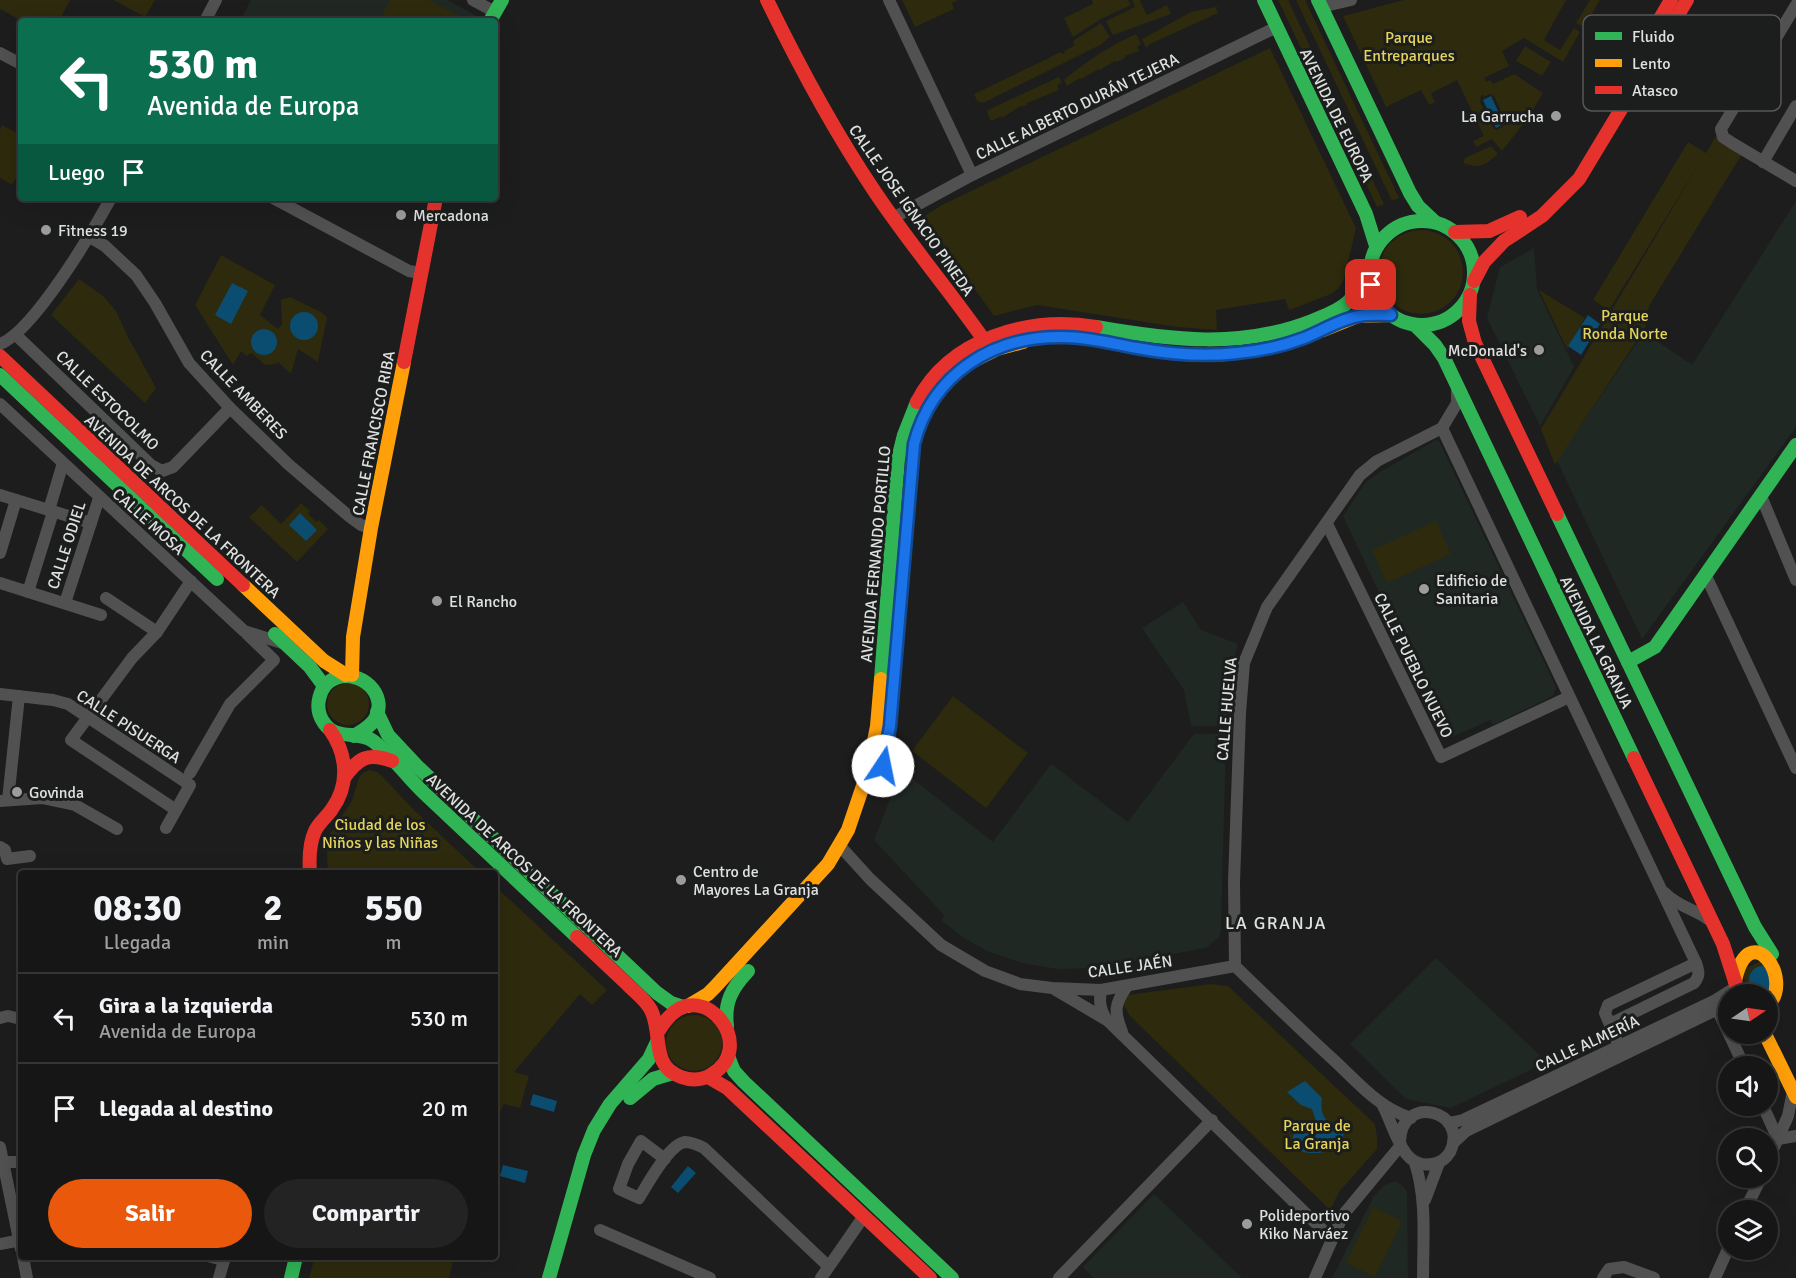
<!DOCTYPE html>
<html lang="es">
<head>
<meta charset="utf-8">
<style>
	:root { --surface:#151615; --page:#222322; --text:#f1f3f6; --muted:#9d9fa0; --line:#343534; --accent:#ea580c }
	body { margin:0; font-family:Signika,sans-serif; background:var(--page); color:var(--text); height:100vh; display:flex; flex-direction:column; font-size:22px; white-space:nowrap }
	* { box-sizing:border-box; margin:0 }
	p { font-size:20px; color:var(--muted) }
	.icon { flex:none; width:33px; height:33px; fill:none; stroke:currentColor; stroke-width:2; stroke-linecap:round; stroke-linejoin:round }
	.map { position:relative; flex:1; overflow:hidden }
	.panel { position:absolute; left:18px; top:870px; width:480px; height:390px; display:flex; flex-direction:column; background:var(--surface); border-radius:6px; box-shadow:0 6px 24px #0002,0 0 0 2px var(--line) }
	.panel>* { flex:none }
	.guide { position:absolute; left:18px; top:18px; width:480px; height:183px; border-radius:6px; box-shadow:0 6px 24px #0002,0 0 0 2px var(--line); background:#0b6e4f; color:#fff; overflow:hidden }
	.needle { width:39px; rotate:77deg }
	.fabs { position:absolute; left:1718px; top:984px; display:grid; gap:12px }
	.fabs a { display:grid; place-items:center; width:60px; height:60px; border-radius:50%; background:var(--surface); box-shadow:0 6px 24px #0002,0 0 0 2px var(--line); font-size:30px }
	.pin { position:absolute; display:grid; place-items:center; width:51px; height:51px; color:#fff; margin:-26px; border-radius:12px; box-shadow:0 3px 9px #0006 }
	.me { position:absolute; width:66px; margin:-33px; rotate:11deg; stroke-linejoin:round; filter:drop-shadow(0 0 4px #0008) }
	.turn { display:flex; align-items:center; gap:21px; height:126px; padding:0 30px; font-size:27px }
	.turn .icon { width:78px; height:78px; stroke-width:2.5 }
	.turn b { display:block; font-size:42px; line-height:51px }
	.then { display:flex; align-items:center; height:57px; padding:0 30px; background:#0003; gap:12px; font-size:22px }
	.eta { display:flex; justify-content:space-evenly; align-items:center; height:102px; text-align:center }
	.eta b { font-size:36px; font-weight:800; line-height:42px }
	.action { display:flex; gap:12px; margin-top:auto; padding:12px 30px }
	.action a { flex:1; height:69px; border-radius:36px; background:var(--accent); color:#fff; font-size:24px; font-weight:800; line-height:69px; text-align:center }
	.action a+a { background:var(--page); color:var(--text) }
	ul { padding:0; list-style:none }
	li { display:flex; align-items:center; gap:18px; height:90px; padding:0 30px; border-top:2px solid var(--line) }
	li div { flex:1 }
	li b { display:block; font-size:22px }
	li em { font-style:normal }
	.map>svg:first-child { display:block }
	.built { fill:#202824 }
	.green { fill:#2d2a0d; fill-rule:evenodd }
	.water { fill:#0b4d70 }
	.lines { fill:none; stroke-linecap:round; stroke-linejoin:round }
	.street { stroke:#515151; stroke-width:12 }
	.fast { stroke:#30b455; stroke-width:14 }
	.slow { stroke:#ff9f0a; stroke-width:14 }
	.jam { stroke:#e5322d; stroke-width:14 }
	.route-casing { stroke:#114b97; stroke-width:15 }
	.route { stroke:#1a73e8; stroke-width:10 }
	.poi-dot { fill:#9b9c9b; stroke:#1b1e1c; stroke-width:2 }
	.labels { text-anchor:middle; stroke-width:6; stroke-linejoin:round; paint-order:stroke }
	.park-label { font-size:16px; fill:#e5d45b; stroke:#1b1e1c }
	.street-label { font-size:16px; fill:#dfe1e0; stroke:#1b1e1c }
	.poi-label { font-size:16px; fill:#dfe1e0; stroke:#1b1e1c; text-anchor:start }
	.neighbourhood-label { font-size:18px; letter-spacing:1.5px; fill:#dfe1e0; stroke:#1b1e1c }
	.key { fill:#1b1e1c; stroke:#565857; stroke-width:1.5 }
	.key-label { font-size:16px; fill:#dfe1e0 }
</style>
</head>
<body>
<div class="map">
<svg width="1796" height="1278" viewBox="0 0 1796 1278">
	<rect width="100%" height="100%" fill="#1c1d1c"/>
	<g class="built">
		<path d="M251 0H447L475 15 472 21H240Z"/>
		<path d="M1796 201V427L1642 639 1557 461 1644 332 1692 365Z"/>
		<path d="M1534 248 1537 289 1574 367 1540 426 1487 318 1500 267Z"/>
		<path d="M1436 440 1439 441 1556 687 1553 696 1493 725 1490 720 1448 739 1343 516 1366 482 1380 472Z"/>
		<path d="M1183 602 1201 630 1238 644 1234 658 1232 697 1227 703 1226 726H1191L1184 690 1142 628Z"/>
		<path d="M1194 734H1226L1221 930 1219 937 1206 948 1094 968 1058 969 1022 963 987 951 964 938 942 921 944 915 874 840 892 794 899 768 993 842 1051 764 1128 822Z"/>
		<path d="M1436 958 1547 1062 1451 1108 1406 1099 1350 1044Z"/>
		<path d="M1395 1181 1403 1186 1407 1192 1408 1278H1332L1374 1196 1385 1185Z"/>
		<path d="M1154 1194 1242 1278H1094L1083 1267Z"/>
	</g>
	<g class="green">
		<path d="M0 0H70L59 21H22L0 9Z"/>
		<path d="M113 0H155L145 17Z"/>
		<path d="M390 0H430L463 18 461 21H379Z"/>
		<path d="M902 0H959L952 3 954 9 915 27Z"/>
		<path d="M1092 0H1128L1131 5 1101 19 1073 37 1064 18 1093 4Z"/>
		<path d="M1132 0H1141L1140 1 1147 15 1167 5 1171 14 1113 35 1106 21 1135 7Z"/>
		<path d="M1278 0H1288L1384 204 1377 207Z"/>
		<path d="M1296 0H1305L1399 198 1392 201Z"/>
		<path d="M1404 0H1566L1544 40 1560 50 1574 28 1580 32 1563 62 1524 38 1502 51 1509 66 1484 78 1486 82 1490 80 1493 84 1514 74 1543 93 1528 118 1502 151 1492 139 1476 147 1473 141 1484 136 1457 80 1431 93 1435 102 1429 105 1421 90 1386 107 1343 16ZM1490 94 1494 96 1507 124 1497 130 1494 129 1480 102 1481 95H1483L1484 97Z"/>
		<path d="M1590 0H1600L1584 27 1576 23Z"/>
		<path d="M1221 6 1216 8 1218 13 1150 44 1146 48 1142 39 1191 12Z"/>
		<path d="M1101 23 1110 37 1100 45 983 103 977 101 974 94 1061 52 1062 54 1065 52 1064 51 1075 45 1073 41Z"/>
		<path d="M1136 34 1141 44 1137 47 1139 51 1125 56V58L1117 62 1115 61 1100 70 1099 69 1081 79 1080 78 1067 86 1064 80C1085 62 1111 45 1136 34Z"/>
		<path d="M1525 46 1551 62 1542 76 1516 61Z"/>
		<path d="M1270 48 1356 228 1344 279 1339 288 1331 294 1289 310 1285 299 1216 310 1217 330 1177 327 1037 305 994 316 923 217 942 205Z"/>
		<path d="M1059 77 1062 83 1057 85 1059 90 1027 103V105L1019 107 1002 118 1001 116 991 121 987 113 988 110Z"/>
		<path d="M2 125 21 135V169L12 185 0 178V129Z"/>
		<path d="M1716 136 1742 154 1649 306 1645 328 1555 465 1541 429 1699 164 1609 310 1593 300 1688 142 1706 153Z"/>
		<path d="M1491 146 1498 154C1484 166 1481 169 1463 163L1465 158Z"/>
		<circle cx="1421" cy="272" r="42"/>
		<path d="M221 255 275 285 260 315 278 329 282 324 281 300 290 297 321 312 327 317 318 362 298 349 291 374 278 362 276 364 265 365 252 353 246 356 241 351 233 365 195 305ZM265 329 273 332V351L265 355 251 341 257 331Z"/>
		<path d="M79 279 103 296 116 311 127 335 156 388 145 403 51 315Z"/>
		<path d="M1539 290 1585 318 1567 349Z"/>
		<path d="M301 503 310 511 308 514 316 522 319 520 328 529 297 562 249 517 262 505 281 524Z"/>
		<path d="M1436 521 1451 554 1387 583 1372 550Z"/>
		<circle cx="348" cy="704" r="21"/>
		<path d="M953 696 1028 753 986 808 912 751Z"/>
		<path d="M370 770 377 772 382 776 412 808 481 873H328L327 852 330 834 352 801 359 777 364 772Z"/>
		<path d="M495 886 607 990 592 1005 580 994 514 1072 529 1076 520 1108 504 1104 495 1122Z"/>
		<path d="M1764 960 1776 965 1782 983 1767 999V994L1748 993 1743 974 1746 968Z"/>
		<path d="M1211 984 1228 986 1375 1124 1377 1137V1149L1339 1192 1330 1210 1130 1016 1123 1004 1128 995Z"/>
		<circle cx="694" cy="1043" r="28"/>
		<path d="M1373 1207 1402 1221 1375 1277 1346 1263Z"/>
		<path d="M315 1257H454L449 1278H309Z"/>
	</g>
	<g class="water">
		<path d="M1491 96 1504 124 1496 128 1483 100Z"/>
		<path d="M232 283 248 291 231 324 215 315Z"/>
		<circle cx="304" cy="326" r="14"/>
		<path d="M1588 315 1600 324 1581 355 1568 346Z"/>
		<circle cx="264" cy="342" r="13"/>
		<path d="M300 513 317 530 306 541 289 525Z"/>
		<circle cx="1763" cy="980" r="14"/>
		<path d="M1305 1081 1322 1098C1319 1120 1328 1121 1344 1130L1342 1144C1330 1157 1283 1158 1294 1134L1312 1128 1316 1121 1312 1109 1301 1105 1287 1092Z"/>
		<path d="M533 1094 557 1101 554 1112 530 1105Z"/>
		<path d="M503 1165 528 1171 525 1183 500 1176Z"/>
		<path d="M688 1166 696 1173 678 1193 671 1187Z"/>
	</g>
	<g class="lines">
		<g class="street">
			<path d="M473 0 495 12"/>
			<path d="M889 0 972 175"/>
			<path d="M1796 5 1721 129 1723 137 1732 143 1796 181"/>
			<path d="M1321 7 1351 0"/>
			<path d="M205 21 216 0"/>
			<path d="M0 53 21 64"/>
			<path d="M1763 162 1796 106"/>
			<path d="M273 198 409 271 420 273"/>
			<path d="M893 218 972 175 1277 27"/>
			<path d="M90 237 105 246 136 275 155 303 189 363 230 408 288 464 350 517 361 525 371 528"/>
			<path d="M16 335 151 465 162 471 173 467 230 408"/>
			<path d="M0 344C33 332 93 231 111 198"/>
			<path d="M0 404 244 631 282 643"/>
			<path d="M1442 428 1696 963 1608 1005 1605 1013 1619 1046"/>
			<path d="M0 495 91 523"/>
			<path d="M1761 496 1796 580"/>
			<path d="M49 510 63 463"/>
			<path d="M1327 524 1441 757 1569 697"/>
			<path d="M0 553 16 500"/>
			<path d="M1706 576 1796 768"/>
			<path d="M0 583 101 615"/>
			<path d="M28 592 53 512"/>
			<path d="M106 598 157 632"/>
			<path d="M65 603 99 498"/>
			<path d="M0 694 53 700 68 704 190 785 166 828"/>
			<path d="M190 773 230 704 274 660 247 634"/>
			<path d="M8 800 19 696"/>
			<path d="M0 801 42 798 75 805 117 829"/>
			<path d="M176 810 71 740 132 658 157 632 191 581"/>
			<path d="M840 846 870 879 941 945 985 971 1020 984 1052 988 1101 990 1235 966"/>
			<path d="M0 847 5 850 7 859 30 856"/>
			<path d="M1665 893C1677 906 1694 909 1708 919"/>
			<path d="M1235 966 1234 882 1240 713 1244 663 1267 607 1360 475 1377 461 1442 428 1457 403V391"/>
			<path d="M1235 966C1269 999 1303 1032 1338 1064 1360 1085 1381 1109 1411 1118"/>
			<path d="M1056 990 1105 1019"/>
			<path d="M1101 990C1099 1002 1100 1009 1106 1019L1332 1239"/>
			<path d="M1717 1009 1728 1032"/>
			<path d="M0 1018 8 1016 21 1019"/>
			<path d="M1610 1024 1694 983C1700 976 1699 972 1696 963"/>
			<path d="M1122 1032C1114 1011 1114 1005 1127 986"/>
			<path d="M1729 1034 1744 1066"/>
			<path d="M1383 1106C1395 1128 1402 1170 1432 1164 1439 1163 1446 1159 1450 1152 1470 1111 1401 1092 1400 1142"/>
			<path d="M1763 1106 1778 1139"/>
			<path d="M1449 1123 1463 1120 1714 1001 1736 987"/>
			<path d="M1778 1139 1796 1136"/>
			<path d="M1453 1143 1466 1131 1728 1004"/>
			<path d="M0 1147 21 1249"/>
			<path d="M665 1159 641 1141 628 1164 619 1189 639 1198C647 1185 669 1144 685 1142 692 1142 698 1145 704 1148L828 1266"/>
			<path d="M0 1162H21"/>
			<path d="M1415 1163C1427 1200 1423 1239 1423 1278"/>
			<path d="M1767 1163 1788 1116 1793 1091"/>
			<path d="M1425 1200 1439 1163"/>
			<path d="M1745 1210 1761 1178"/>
			<path d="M600 1230 710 1278"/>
			<path d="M0 1244 21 1240"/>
			<path d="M23 1257 27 1278"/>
			<path d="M211 1257 224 1260"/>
			<path d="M219 1278 225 1257"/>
			<path d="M821 1278 864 1216"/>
			<path d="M1059 1278 1212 1120"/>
			<path d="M1315 1278 1343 1215 1401 1145"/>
			<path d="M1603 1278 1609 1269 1624 1267 1654 1278"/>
			<path d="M1715 1278 1728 1249"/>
		</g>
		<g class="fast">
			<path d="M1264 0 1366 214 1376 246"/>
			<path d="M1318 0 1410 193 1418 206 1435 222"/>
			<path d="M490 21 502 0"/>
			<circle cx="1422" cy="273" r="52"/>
			<path d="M1415 325 1435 345 1444 358 1634 758"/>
			<path d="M1096 327C1170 340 1241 349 1312 321 1324 316 1339 311 1348 302 1357 293 1363 282 1370 272"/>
			<path d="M0 375 217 579"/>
			<path d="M1557 514 1755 927 1772 954"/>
			<path d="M275 634 310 667 324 686"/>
			<path d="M1628 662 1655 647 1796 445"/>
			<path d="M881 679 898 459 904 435 917 402"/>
			<path d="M377 712 388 735 417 766 657 993 671 1003 683 1007"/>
			<path d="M354 736C362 731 370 727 375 719 389 694 360 669 336 678 319 684 313 708 324 723 336 741 358 730 373 741 392 755 407 777 424 793 475 841 526 889 577 937"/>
			<path d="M727 1026C724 1002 732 988 748 971"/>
			<path d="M728 1056 734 1071 744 1082 952 1278"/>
			<path d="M630 1098 653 1079 673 1073"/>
			<path d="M291 1278 296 1257"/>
			<path d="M549 1278 584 1155 594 1130 610 1104 649 1059 657 1042"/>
		</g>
		<g class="slow">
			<path d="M1323 330 1358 316 1391 315"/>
			<path d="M967 364 997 349 1023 342"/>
			<path d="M243 585 324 661 346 675"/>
			<path d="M352 675 353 637 371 528 404 362"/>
			<path d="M1735 981C1749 915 1796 980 1767 1006"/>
			<path d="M688 1006 708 994 715 987 828 864 848 830 868 771 877 726 881 679"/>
			<path d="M1765 1034 1796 1097"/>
		</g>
		<g class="jam">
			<path d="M767 0C799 66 834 131 875 192 909 243 949 290 984 340"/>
			<path d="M1625 78 1671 0"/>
			<path d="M1455 232 1489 231 1520 217"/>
			<path d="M1474 281 1484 262 1504 241 1542 216 1579 179 1687 0"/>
			<path d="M1470 295 1469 321 1475 343 1557 514"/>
			<path d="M0 356 243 585"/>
			<path d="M404 362 436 198"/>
			<path d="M917 402C950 338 1029 316 1096 327"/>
			<path d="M1634 758 1723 944 1739 994"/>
			<path d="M344 778C358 758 368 752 392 761"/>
			<path d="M310 873C309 859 309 844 315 831 319 822 327 817 332 809 350 784 347 754 330 730"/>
			<path d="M577 937C593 952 610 968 627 984 635 992 646 1000 651 1010 663 1034 650 1066 681 1077 692 1081 703 1080 712 1074 758 1047 705 978 669 1017 665 1021 661 1027 658 1032"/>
			<path d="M708 1077 727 1088 930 1278"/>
		</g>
	</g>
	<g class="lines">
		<defs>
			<path id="route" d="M883 766 890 726 914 444C932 374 993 335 1065 337 1089 337 1113 344 1137 348 1169 354 1204 357 1237 353 1260 351 1283 346 1304 338 1322 331 1340 319 1359 316 1369 314 1380 315 1391 315L1382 306 1371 285"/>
		</defs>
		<use href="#route" class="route-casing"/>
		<use href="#route" class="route"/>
	</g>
	<g class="poi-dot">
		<circle cx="1556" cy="116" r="6"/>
		<circle cx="401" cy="215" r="6"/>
		<circle cx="46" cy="230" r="6"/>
		<circle cx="1539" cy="350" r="6"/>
		<circle cx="1424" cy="589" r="6"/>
		<circle cx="437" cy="601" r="6"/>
		<circle cx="17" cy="792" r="6"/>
		<circle cx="681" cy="880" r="6"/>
		<circle cx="1247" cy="1224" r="6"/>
	</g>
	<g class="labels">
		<g class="park-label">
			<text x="1409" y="43">Parque<tspan x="1409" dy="18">Entreparques</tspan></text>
			<text x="1625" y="321">Parque<tspan x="1625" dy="18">Ronda Norte</tspan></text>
			<text x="380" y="830">Ciudad de los<tspan x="380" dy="18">Niños y las Niñas</tspan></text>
			<text x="1317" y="1131">Parque de<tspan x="1317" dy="18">La Granja</tspan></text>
		</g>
		<g class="street-label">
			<text transform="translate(1077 106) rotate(-26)" y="6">CALLE ALBERTO DURÁN TEJERA</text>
			<text transform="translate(1337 115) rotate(64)" y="6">AVENIDA DE EUROPA</text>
			<text transform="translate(912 210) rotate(55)" y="6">CALLE JOSE IGNACIO PINEDA</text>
			<text transform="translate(244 394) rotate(46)" y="6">CALLE AMBERES</text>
			<text transform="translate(108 400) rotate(44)" y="6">CALLE ESTOCOLMO</text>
			<text transform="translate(373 433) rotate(-79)" y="6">CALLE FRANCISCO RIBA</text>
			<text transform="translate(183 506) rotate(43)" y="6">AVENIDA DE ARCOS DE LA FRONTERA</text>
			<text transform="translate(149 521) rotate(42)" y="6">CALLE MOSA</text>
			<text transform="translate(66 545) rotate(-72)" y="6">CALLE ODIEL</text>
			<text transform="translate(875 554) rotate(-85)" y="6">AVENIDA FERNANDO PORTILLO</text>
			<text transform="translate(1597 642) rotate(64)" y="6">AVENIDA LA GRANJA</text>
			<text transform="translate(1414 665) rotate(64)" y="6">CALLE PUEBLO NUEVO</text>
			<text transform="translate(1226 709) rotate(-85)" y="6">CALLE HUELVA</text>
			<text transform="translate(129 726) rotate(33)" y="6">CALLE PISUERGA</text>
			<text transform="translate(525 865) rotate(43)" y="6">AVENIDA DE ARCOS DE LA FRONTERA</text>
			<text transform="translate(1130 966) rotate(-8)" y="6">CALLE JAÉN</text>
			<text transform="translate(1587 1043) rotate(-25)" y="6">CALLE ALMERÍA</text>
		</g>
		<g class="poi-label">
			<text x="1544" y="122" text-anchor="end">La Garrucha</text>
			<text x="413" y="221">Mercadona</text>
			<text x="58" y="236">Fitness 19</text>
			<text x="1527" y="356" text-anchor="end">McDonald's</text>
			<text x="1436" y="586">Edificio de<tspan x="1436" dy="18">Sanitaria</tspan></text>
			<text x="449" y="607">El Rancho</text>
			<text x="29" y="798">Govinda</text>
			<text x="693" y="877">Centro de<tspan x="693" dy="18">Mayores La Granja</tspan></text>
			<text x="1259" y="1221">Polideportivo<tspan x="1259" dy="18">Kiko Narváez</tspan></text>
		</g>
		<g class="neighbourhood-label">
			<text x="1276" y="929">LA GRANJA</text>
		</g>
	</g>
	<rect x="1583" y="15" width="198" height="96" rx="9" class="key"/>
	<rect x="1595" y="32" width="27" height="8" fill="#30b455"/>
	<rect x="1595" y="59" width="27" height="8" fill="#ff9f0a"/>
	<rect x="1595" y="86" width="27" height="8" fill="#e5322d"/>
	<g class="key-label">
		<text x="1632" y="42">Fluido</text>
		<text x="1632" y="69">Lento</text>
		<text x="1632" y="96">Atasco</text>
	</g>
</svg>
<div class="fabs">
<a><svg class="needle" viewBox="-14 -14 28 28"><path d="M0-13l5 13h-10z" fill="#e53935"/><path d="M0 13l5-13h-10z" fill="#9d9fa0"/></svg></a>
<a><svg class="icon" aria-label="sound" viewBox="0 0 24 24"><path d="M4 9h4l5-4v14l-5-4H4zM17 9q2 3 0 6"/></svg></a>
<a><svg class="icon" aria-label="search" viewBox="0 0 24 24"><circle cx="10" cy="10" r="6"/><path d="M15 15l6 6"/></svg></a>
<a><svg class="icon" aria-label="layers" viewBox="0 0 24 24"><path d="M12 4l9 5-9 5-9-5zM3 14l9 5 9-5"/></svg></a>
</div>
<div class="pin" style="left:1371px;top:285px;background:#d93025"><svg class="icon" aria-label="arrive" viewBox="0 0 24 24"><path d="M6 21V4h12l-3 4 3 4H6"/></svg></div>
<svg class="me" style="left:883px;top:766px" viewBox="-20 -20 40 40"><circle r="19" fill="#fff"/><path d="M0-13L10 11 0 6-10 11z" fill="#1a73e8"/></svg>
<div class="guide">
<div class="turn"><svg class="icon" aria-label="left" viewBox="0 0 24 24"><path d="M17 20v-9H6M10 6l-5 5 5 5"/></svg><div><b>530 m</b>Avenida de Europa</div></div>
<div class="then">Luego<svg class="icon" aria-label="arrive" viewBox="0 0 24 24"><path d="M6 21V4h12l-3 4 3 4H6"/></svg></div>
</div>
<section class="panel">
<div class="eta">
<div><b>08:30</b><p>Llegada</p></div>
<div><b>2</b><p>min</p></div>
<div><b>550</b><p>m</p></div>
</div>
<ul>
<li><svg class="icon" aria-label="left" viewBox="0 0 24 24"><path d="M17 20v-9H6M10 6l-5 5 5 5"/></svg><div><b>Gira a la izquierda</b><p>Avenida de Europa</p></div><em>530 m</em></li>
<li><svg class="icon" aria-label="arrive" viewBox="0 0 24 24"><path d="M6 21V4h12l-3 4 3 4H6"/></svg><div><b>Llegada al destino</b></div><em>20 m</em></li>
</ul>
<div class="action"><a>Salir</a><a>Compartir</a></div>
</section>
</div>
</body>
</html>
